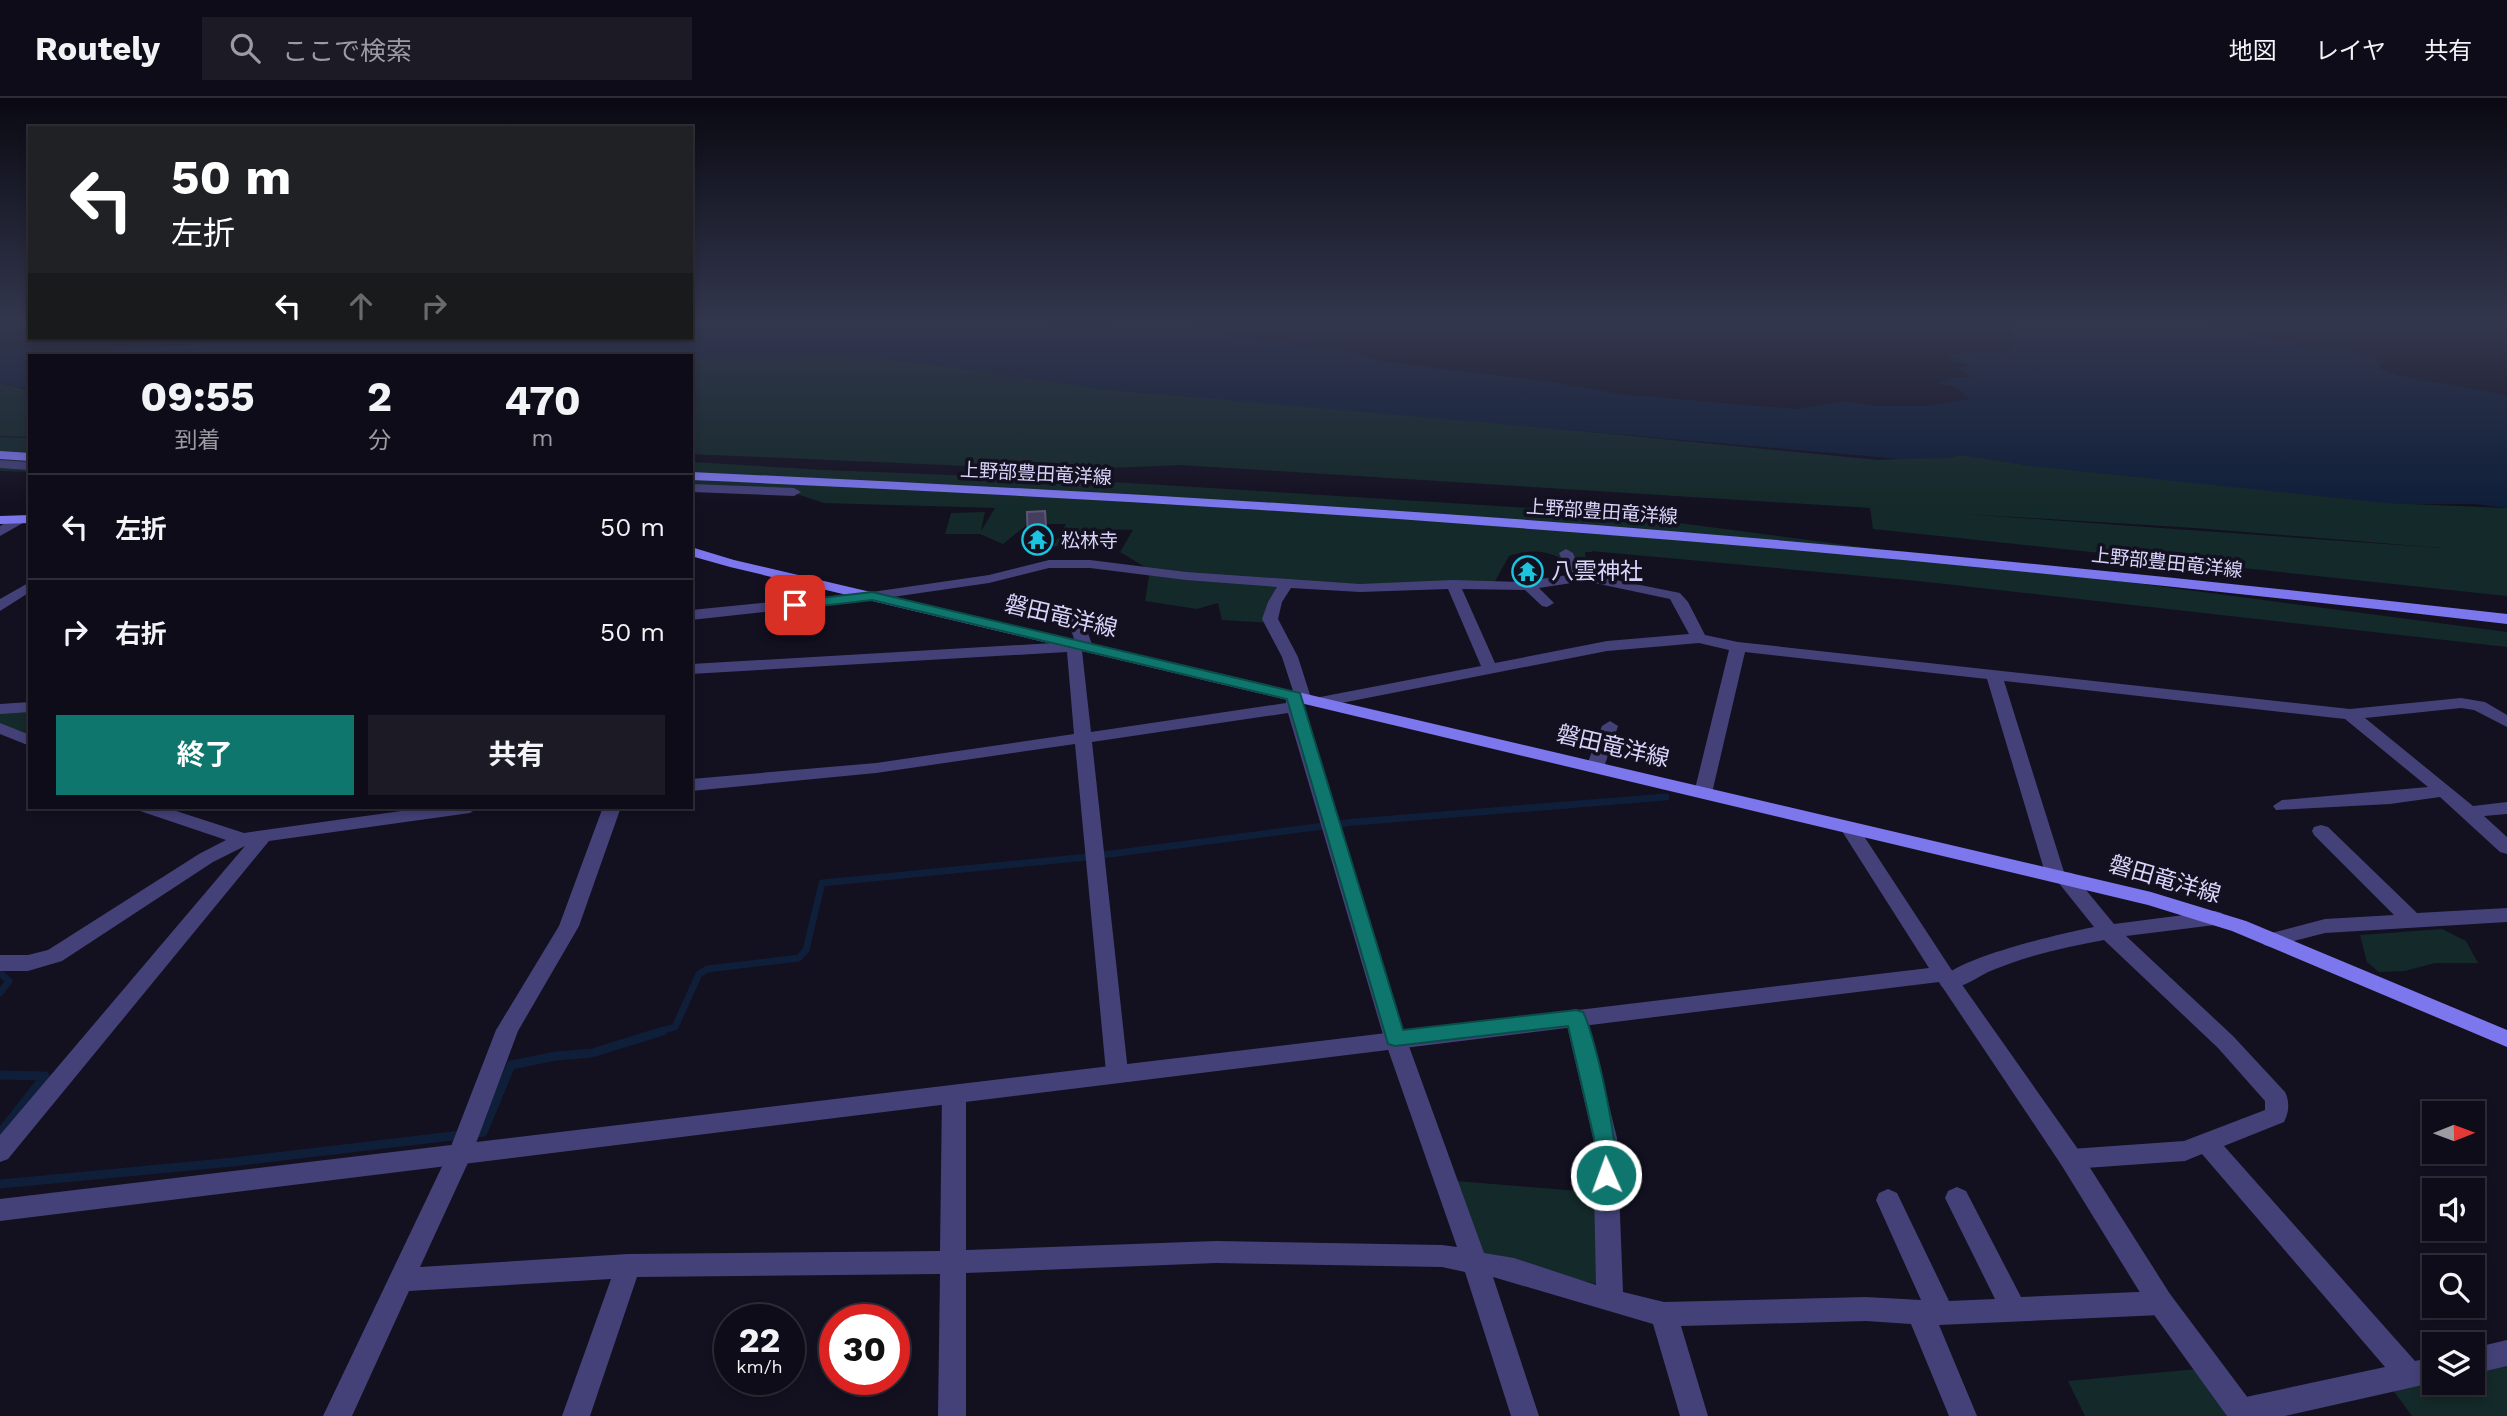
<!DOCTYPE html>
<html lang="ja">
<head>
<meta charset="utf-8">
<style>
	:root { --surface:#0e0c18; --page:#1c1a25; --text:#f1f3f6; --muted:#9b9ba2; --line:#2e2c37; --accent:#0f766e }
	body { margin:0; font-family:"Work Sans","Noto Sans JP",sans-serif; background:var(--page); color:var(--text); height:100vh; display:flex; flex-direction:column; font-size:26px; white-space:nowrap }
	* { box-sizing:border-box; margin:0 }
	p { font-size:23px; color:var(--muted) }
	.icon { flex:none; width:38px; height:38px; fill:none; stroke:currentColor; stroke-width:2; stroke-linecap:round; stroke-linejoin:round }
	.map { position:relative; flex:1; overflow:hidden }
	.side { position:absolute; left:28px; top:256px; width:665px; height:455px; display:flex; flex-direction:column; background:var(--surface); border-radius:0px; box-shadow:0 4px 10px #0003,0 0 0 2px var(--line) }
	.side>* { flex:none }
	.hud { position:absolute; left:28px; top:28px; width:665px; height:214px; border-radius:0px; box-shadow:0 4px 10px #0003,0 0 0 2px var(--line); background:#202124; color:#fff; overflow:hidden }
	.needle { width:46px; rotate:89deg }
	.controls { position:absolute; left:2422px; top:1003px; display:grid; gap:14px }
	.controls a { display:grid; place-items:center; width:63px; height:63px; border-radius:0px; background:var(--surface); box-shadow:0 4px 10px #0003,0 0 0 2px var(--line); font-size:35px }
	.speed { position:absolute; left:714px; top:1206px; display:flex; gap:14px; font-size:35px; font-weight:700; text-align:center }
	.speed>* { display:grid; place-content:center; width:91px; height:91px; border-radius:50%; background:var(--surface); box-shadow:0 4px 10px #0003,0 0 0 2px var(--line); line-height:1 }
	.speed small { font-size:18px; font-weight:400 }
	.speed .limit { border:10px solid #d22; background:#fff; color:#111 }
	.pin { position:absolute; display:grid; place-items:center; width:60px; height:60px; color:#fff; margin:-30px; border-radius:14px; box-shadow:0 4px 10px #0006 }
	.me { position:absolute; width:77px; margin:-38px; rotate:358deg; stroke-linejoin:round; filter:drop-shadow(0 0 5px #0008) }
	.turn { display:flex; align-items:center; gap:24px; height:147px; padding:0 28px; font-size:32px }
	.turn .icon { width:91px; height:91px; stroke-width:2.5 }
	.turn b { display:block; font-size:49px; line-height:60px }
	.lanes { display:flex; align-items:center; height:66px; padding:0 28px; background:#0003; justify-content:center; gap:35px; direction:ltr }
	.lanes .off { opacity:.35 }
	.eta { display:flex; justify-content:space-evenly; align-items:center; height:119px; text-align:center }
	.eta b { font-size:42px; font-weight:700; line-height:49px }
	.cta { display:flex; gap:14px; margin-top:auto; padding:14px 28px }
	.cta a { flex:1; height:80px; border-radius:0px; background:var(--accent); color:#fff; font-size:28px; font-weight:700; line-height:80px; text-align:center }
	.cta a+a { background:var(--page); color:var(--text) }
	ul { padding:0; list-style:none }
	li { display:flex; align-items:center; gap:21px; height:105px; padding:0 28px; border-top:2px solid var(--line) }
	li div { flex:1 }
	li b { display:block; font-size:26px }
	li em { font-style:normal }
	header { display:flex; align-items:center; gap:42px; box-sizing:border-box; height:98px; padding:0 35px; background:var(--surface); border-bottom:2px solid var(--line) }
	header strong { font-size:33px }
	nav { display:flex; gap:38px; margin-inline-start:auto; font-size:24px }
	.search { width:490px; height:63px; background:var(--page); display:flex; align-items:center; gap:18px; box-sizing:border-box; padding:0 24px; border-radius:0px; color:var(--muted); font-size:26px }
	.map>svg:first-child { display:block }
	.green { fill:#142929; fill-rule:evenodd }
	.water { fill:#0f1e39 }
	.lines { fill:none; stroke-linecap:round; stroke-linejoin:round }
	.stream-far1 { stroke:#0f1e39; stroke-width:7 }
	.stream { stroke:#0f1e39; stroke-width:9 }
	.minor { fill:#444179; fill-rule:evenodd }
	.tertiary { fill:#444179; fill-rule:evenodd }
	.secondary { fill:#7d77ee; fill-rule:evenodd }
	.wall { fill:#332b4b }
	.building { fill:#443d5e; stroke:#5c5576; stroke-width:2 }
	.route { fill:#0f766e; stroke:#0a4d48; stroke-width:2 }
	.labels { text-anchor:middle; stroke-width:7; stroke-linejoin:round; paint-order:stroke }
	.far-street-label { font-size:19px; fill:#d9d4fa; stroke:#131020 }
	.far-poi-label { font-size:19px; fill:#d9d4fa; stroke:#131020; text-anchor:start }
	.poi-label { font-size:23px; fill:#d9d4fa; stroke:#131020; text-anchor:start }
	.street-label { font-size:23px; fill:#d9d4fa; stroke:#131020 }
</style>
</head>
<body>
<header>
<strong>Routely</strong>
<div class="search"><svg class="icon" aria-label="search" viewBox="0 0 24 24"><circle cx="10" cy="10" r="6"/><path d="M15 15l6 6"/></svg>ここで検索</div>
<nav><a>地図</a><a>レイヤ</a><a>共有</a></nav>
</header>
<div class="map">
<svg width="2507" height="1318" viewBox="0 0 2507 1318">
	<rect width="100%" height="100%" fill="#131020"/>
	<g class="green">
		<path d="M838 256 941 267 1122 293 1426 318 1879 362 1961 357 2409 406 2507 410V498L1873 431 1870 410 1181 367 1058 372 691 356V259ZM1964 416 2195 430 2442 450Z"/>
		<path d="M0 285 30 293V339L0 338Z"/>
		<path d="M0 339 29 340 30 374 0 373Z"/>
		<path d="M691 364 825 372 1081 382 1596 414 2507 534V549L1918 483 1591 453 1593 454H1585L1586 462 1576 470C1555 454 1535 449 1509 458L1493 487 1284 490 1272 525 1222 522 1218 505 1197 511 1145 503 1150 472 1120 454 1133 432 1086 431 1071 444 1053 449 1066 426H1028L1003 446 980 436H945L951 415 985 414 981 433 995 410 824 405 797 396 691 390Z"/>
		<path d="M30 609V642L0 628V611Z"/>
		<path d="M2442 831 2466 843 2478 865H2435L2405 873 2379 874 2367 864 2360 837Z"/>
		<path d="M1457 1083 1602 1095 1600 1187 1485 1159Z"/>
		<path d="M2507 1266V1318H2412L2387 1284 2434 1277V1284H2473V1271Z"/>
		<path d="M2208 1270 2240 1318H2085L2068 1283Z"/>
	</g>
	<path class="water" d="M691 224H998L1033 225 1079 233 1108 232 1119 226 1131 224 1197 226 1184 231 1189 233 1340 251 1388 264 1551 284 1620 296 1734 306 1797 311 1846 303 1878 308H1927L1969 301 1957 289 1937 285 1951 280 1971 279 1960 270 1969 267 1952 263 1947 257 1986 253 2007 255 2015 247 2011 224H2197L2276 243 2355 253 2384 263 2379 270 2396 277 2507 297V410L2475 406H2396L2030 368 1961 357 1950 360 1900 361 1101 291 923 265 838 256 691 259V257H30V291L0 285V247L36 253H107L289 240H691Z"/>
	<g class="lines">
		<g class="stream-far1">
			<path d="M0 875 9 883 0 895"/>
			<path d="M658 934 675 929 699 876 707 871 799 860 806 852 822 785 1087 759 1354 724 1666 699"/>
		</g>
		<g class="stream">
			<path d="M0 977 45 978 0 1035"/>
			<path d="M475 1035 483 1034 511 967 556 958 592 955 663 933"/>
			<path d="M0 1086 233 1064 461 1037"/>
		</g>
		<g class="minor">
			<path d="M0 362 30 364V372L0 370Z"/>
			<path d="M691 386 794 390 801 394 794 398 691 394Z"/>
			<path d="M18 418 23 419V425L0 438V428Z"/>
			<path d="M1566 451 1573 455 1581 475 1680 495 1688 504 1705 537 1738 544 2350 611 2461 600 2485 604 2507 617V629L2474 612 2461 610 2365 620 2473 708 2507 704V716L2484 718 2507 739V756L2500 754 2440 699 2390 706 2276 712 2273 708 2282 702 2428 689 2345 621 2004 583 2064 774 2072 775 2114 826 2215 813 2222 815 2225 820 2222 825 2215 827 2126 838 2233 938 2285 994C2290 1004 2289 1014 2284 1024L2224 1048 2415 1263 2434 1259 2436 1284 2285 1318H2229L2227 1314 2231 1304 2241 1300 2385 1269 2202 1056 2185 1063 2071 1071 2062 1068 2059 1061 2062 1054 2071 1051 2184 1043 2265 1012V1003L2218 950 2104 842C2065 849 2025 858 1988 874 1974 881 1958 894 1942 889L1939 884C1953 860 2064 835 2094 829L2058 784 2049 783 2046 778 1987 581 1745 554 1712 695 1703 701 1694 695 1729 552 1699 545 1607 553 1321 609 1315 608 1313 604 1315 600 1481 568 1448 491 1360 494 1291 490 1282 504 1278 521 1298 559 1311 600 1303 605V609L1406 940 1484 1155 1514 1160 1596 1187 1593 1040 1565 919 1568 913 1576 911 1584 913 1587 919 1617 1040 1623 1194 1664 1204 1866 1199 1921 1202 1876 1102 1879 1095 1888 1091 1897 1095 1949 1203 1995 1201 1945 1100 1948 1093 1957 1089 1966 1093 2021 1199 2161 1193 2170 1196 2174 1205 2170 1214 2161 1217 1939 1227 1977 1318H1949L1911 1226 1866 1223 1681 1228 1708 1318H1680L1653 1226 1493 1179 1539 1318H1511L1465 1174 1442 1169 1216 1165 966 1175V1318H938L940 1176 637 1179 590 1318H562L611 1181 409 1193 352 1318H323L448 1056 496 932 559 828 603 709H621L579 828 518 933 472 1056 420 1169 628 1156 940 1153 942 996 946 990 954 987 962 990 966 996V1152L1216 1143 1442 1147 1457 1149 1384 940 1288 615 1092 644 1128 974 1125 980 1117 983 1109 980 1106 974 1075 646 876 675 691 693V681L876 665 1074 636 1067 554 691 576V566L1071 544 1075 543 1064 514 1072 509 1080 514 1093 549 1091 552 1082 553 1091 634 1286 605V598L1293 593 1282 559 1262 521 1268 504 1277 489 1186 482 1090 470H1049L989 485 872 502 691 522V512L872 494 989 477 1049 462H1090L1186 474 1360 486 1453 482 1521 484 1568 477 1559 455ZM1585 483 1670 501 1689 536 1607 543 1495 565 1462 491 1525 492 1542 508 1547 509 1554 505 1539 490Z"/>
			<path d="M30 484V494L0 513V501Z"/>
			<path d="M30 604V614L0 616V606Z"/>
			<path d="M1610 623 1618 628 1604 669 1601 673H1589L1586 669 1602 628Z"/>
			<path d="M0 625 30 637V648L0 636Z"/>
			<path d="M137 709H164L244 735 430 709H479L470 715 269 743 8 1061 0 1064V1037L245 748 213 764 62 863 28 873H0V857H28L48 852 199 756 226 742 140 713Z"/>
			<path d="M2321 727 2328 729 2417 815 2507 810V824L2325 835 2271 849 2264 847 2261 842 2264 837 2325 821 2394 817 2314 737 2312 733 2314 729Z"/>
			<path d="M2507 1242V1268L2473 1276V1250Z"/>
		</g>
		<path class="tertiary" d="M1849 724 1856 726 1951 871 2080 1054 2170 1196 2254 1308 2258 1318H2227L2152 1214 2062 1068 1939 884 0 1123V1101L1929 870 1840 730Z"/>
		<g class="secondary">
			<path d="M0 353 30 355V363L0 361Z"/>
			<path d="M691 374C993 388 1295 404 1596 427 1900 451 2204 482 2507 516V526C2204 491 1900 459 1596 436 1295 412 993 395 691 382Z"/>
			<path d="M30 417V425L0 426V418Z"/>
			<path d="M691 449 734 462 2151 794 2246 823 2507 932V949L2232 833 2148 807 730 469 691 458Z"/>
		</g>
	</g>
	<path class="wall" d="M1045 413 1048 455 1029 456 1028 445Z"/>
	<path class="building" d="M1045 413 1047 444 1028 445 1027 414Z"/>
	<linearGradient id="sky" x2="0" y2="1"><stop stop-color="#0a0912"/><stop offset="0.55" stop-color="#33374e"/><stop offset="1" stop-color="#33374e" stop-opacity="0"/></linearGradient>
	<rect width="2507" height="409" fill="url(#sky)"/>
	<path class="route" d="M872 494 1300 595 1403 932 1576 912 1583 914C1595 936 1624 1064 1614 1084L1606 1086 1598 1084 1595 1077 1594 1040 1568 928 1395 948 1388 946 1287 601 872 502 795 511 789 507 795 503Z"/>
	<defs>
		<symbol id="temple-ring" viewBox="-11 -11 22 22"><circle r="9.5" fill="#131020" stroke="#1cc5dd" stroke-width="1.5"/><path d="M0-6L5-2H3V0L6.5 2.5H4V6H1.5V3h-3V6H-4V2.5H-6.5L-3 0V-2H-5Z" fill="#1cc5dd"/></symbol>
	</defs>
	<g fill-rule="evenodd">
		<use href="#temple-ring" x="1020" y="424" width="35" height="35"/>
		<use href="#temple-ring" x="1510" y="456" width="35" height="35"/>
	</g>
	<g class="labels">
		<g class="far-street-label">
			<text transform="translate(1036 375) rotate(3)" y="7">上野部豊田竜洋線</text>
			<text transform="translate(1602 413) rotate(4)" y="7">上野部豊田竜洋線</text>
			<text transform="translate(2167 464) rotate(6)" y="7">上野部豊田竜洋線</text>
		</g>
		<g class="far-poi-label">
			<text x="1061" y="449">松林寺</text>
		</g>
		<g class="poi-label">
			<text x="1551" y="481">八雲神社</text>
		</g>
		<g class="street-label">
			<text transform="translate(1061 518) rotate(13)" y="8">磐田竜洋線</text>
			<text transform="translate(1613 648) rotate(13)" y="8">磐田竜洋線</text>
			<text transform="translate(2165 781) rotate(16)" y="8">磐田竜洋線</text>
		</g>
	</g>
</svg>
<div class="controls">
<a><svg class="needle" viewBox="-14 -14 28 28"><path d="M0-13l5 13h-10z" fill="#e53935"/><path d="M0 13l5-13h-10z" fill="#9b9ba2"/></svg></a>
<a><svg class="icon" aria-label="sound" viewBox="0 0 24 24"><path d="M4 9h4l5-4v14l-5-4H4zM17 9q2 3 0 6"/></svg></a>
<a><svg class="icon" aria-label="search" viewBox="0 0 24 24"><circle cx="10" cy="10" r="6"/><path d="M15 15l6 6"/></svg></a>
<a><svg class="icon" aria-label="layers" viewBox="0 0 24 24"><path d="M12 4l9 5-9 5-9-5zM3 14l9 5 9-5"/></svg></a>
</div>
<div class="speed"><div>22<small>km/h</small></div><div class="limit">30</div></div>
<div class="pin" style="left:795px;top:507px;background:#d93025"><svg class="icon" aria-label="arrive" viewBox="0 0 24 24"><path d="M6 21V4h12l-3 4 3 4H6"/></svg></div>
<svg class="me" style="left:1606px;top:1077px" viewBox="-20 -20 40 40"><circle r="17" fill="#0f766e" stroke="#fff" stroke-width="3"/><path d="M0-11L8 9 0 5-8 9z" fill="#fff"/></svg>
<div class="hud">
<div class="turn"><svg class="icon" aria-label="left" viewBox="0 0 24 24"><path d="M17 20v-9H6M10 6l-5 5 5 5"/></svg><div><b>50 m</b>左折</div></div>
<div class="lanes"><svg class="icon" aria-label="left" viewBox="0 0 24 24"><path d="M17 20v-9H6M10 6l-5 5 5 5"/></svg><svg class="icon off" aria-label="ahead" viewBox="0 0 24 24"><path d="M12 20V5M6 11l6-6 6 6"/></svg><svg class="icon off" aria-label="right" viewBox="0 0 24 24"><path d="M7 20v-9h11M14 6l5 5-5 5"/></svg></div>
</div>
<section class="side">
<div class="eta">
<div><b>09:55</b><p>到着</p></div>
<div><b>2</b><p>分</p></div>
<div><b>470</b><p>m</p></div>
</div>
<ul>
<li><svg class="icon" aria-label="left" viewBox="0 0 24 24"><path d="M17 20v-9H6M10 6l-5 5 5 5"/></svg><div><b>左折</b></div><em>50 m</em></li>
<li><svg class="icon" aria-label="right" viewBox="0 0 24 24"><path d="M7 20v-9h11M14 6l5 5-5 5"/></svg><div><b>右折</b></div><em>50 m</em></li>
</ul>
<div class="cta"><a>終了</a><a>共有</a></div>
</section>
</div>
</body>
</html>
